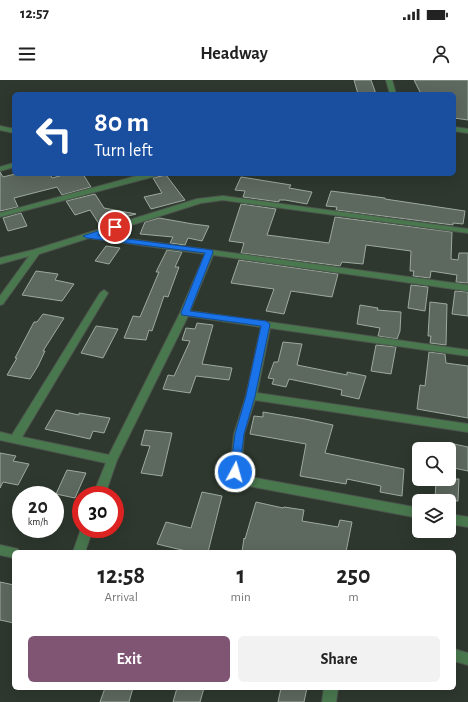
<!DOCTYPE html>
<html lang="en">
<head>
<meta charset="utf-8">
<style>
	:root { --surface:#fff; --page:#f2f2f2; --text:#222; --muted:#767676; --accent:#805473 }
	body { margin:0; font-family:"Alegreya Sans",sans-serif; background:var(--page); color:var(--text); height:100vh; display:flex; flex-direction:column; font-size:15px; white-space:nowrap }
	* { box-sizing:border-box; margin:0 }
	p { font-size:13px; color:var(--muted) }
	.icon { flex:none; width:22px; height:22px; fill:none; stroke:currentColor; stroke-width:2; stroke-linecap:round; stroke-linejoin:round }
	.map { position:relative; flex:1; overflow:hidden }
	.panel { position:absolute; left:12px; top:470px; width:444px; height:140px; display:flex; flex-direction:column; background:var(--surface); border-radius:6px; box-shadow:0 4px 16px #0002 }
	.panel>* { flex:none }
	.hud { position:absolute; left:12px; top:12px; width:444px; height:84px; border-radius:6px; box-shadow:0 4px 16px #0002; background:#1a4fa0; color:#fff; overflow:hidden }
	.tools { position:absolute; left:412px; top:362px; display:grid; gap:8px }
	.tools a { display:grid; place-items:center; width:44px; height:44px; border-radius:6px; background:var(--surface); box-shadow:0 4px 16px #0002; font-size:20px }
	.speed { position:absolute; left:12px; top:406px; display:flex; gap:8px; font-size:20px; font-weight:700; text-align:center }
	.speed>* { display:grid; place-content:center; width:52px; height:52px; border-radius:50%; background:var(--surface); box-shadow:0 4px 16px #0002; line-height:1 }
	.speed small { font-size:10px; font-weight:400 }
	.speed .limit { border:6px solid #d22; background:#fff; color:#111 }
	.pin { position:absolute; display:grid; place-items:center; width:34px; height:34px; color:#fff; margin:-17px; border:2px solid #fff; border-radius:50%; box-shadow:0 1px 4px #0007 }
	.me { position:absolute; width:44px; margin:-22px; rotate:6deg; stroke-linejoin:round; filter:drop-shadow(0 0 3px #0008) }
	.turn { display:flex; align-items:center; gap:14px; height:84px; padding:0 16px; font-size:18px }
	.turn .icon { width:52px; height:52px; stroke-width:2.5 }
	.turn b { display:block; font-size:28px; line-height:34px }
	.eta { display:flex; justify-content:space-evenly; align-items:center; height:68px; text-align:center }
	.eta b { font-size:24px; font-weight:700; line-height:28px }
	.cta { display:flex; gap:8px; margin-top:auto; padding:8px 16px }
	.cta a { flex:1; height:46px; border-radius:6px; background:var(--accent); color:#fff; font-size:16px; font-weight:700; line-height:46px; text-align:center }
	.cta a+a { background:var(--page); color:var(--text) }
	.status { display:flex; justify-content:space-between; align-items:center; height:28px; padding:0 20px; background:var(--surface); direction:ltr }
	.status svg { height:11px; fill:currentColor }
	header { display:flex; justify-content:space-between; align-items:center; height:52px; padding:0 16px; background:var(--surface); font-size:18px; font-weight:700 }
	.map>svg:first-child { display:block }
	.building { fill:#5d685e; stroke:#9da99e }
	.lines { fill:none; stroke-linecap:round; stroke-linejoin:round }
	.minor-casing { stroke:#4d564d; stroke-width:2 }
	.minor { fill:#49784e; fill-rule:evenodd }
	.route { fill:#1a73e8; stroke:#114b97 }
</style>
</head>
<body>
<div class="status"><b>12:57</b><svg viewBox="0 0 49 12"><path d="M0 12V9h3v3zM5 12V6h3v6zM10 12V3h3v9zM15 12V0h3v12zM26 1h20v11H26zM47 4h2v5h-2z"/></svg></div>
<header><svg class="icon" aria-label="menu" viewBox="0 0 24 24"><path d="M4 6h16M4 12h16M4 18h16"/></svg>Headway<svg class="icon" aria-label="person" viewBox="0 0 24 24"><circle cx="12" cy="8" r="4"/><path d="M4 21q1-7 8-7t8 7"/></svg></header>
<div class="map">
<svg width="468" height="622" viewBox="0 0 468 622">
	<rect width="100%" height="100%" fill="#2e382e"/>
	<g class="building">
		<path d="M354 0H371L376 14H358Z"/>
		<path d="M414 0H468V40L454 38V14H421Z"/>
		<path d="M0 92 3 97 15 94H50L52 98 67 94H83L91 107 62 115 57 107 14 118 18 127 0 131Z"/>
		<path d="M166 95 185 120 151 129 144 117 162 113 153 98Z"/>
		<path d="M241 97 291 105 289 108 312 112 307 124 285 120H279V122L243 117 245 111 235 110Z"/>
		<path d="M331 111 385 118V119L465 131 463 144 453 143V145L336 130 337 127 326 126Z"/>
		<path d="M95 114 104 128 136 134 99 144 90 130 75 135 66 121Z"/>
		<path d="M241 124 276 129 267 155 329 163 335 137 452 152 451 179 458 180 459 173H468V203L456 202 457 195 431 191 430 198 413 196 414 191H410L411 171 366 165 363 184 342 182 340 186 241 173 244 163 229 161Z"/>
		<path d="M21 133 27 146 8 151 3 138Z"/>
		<path d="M159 138 193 144 209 146 202 161 188 158 185 165 170 163 173 157 140 154 145 142Z"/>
		<path d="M106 166 120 168 109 184 95 181Z"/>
		<path d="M167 170 182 172 175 187H179L168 217 164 216 152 251 149 250 146 260 124 258 133 236 140 237 159 192H156Z"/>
		<path d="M239 180 338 194 332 217 291 211 284 234 266 231 274 209 231 203Z"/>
		<path d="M36 191 58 194 55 200 74 204 62 221 22 215Z"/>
		<path d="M411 205 428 207 425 231 408 228Z"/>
		<path d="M455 211 468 212V236L452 234Z"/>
		<path d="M430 222 447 224 446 265 430 263 431 256H428Z"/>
		<path d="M360 225 378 228 377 230 401 232 400 251 397 259 378 256 380 248 357 244Z"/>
		<path d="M43 234 64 238 43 271H45L38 286 30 299 7 295 17 278H15L34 242H37Z"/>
		<path d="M197 243 213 245 202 284 232 288 229 300 196 296 190 313 163 309 168 295 174 296 190 261 182 260 186 248 195 249Z"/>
		<path d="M96 246 118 249 103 278 81 273Z"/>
		<path d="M283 262 302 264 297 285 347 295V292L366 296 359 319 341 315 342 310 289 299 286 307 272 304 274 299 268 298 274 282H278Z"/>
		<path d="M376 265 396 267 391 294 371 291Z"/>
		<path d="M429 272 445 274 446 283 468 286V338L417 329 420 305 425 306Z"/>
		<path d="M56 330 79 335V333L110 338 104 353 93 351 90 359 45 349Z"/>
		<path d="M263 332 305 339 333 345 325 373 404 389 402 416 380 412 381 406 347 399 346 404 300 396 306 364 250 354 254 336 263 337Z"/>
		<path d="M145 350 172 353 162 396 141 393 150 366 141 365Z"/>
		<path d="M449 363 468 367V391L449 387Z"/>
		<path d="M0 373 16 376 13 381 29 384 18 405 3 402 0 408Z"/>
		<path d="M67 390 86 393 75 418 56 414Z"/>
		<path d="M436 399H459L458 421H435Z"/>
		<path d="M202 412 222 416 208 472H190L157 464 166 442 191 448Z"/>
		<path d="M256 422 283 428 284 427 304 430 302 441 338 447 340 440 352 442 346 472H242L244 458 245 459Z"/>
		<path d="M0 502 14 505V543L0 540Z"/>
		<path d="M105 608H133L129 622H100Z"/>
		<path d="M177 608H204L200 622H173Z"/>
		<path d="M281 608H307L304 622H278Z"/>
	</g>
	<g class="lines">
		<defs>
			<g id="minor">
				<path d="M386 0H392L396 14H390Z"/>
				<path d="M0 46 14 49V53L0 50Z"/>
				<path d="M454 47 468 49V53L454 51Z"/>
				<path d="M14 83V87L0 91V87Z"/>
				<path d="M144 94H157L156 96 0 137V133Z"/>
				<path d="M223 116 468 149V153L223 120 201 123 100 155 468 205V211L213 175 190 231 468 270V276L270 248 257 313 468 344V352L255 320 244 354 241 391 244 396 419 428V438L249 406 236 402 230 392 234 354 246 316 261 247 188 236 117 380 105 415H93L106 383 0 360V352L12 355 100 213 104 210 108 213 22 357 109 375 180 233 205 174 89 158 39 174 3 224 0 225V216L29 176 0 184V178L33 170 197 119Z"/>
				<path d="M449 434 468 437V447L449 444Z"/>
				<path d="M81 449H93L85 472H73Z"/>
				<path d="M0 465 18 469 19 472H14V478L0 475Z"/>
				<path d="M454 569 468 573V585L454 581Z"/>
				<path d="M324 608H338L336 622H322Z"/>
			</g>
		</defs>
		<use href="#minor" class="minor-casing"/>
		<use href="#minor" class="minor"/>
	</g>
	<path class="route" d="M115 145 118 146V149L98 155 212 170 213 172 190 231 266 241 270 244 255 316 244 354 239 395H232L230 392 235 354 246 316 261 246 182 235 181 233 205 173 87 158 83 156Z"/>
</svg>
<div class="tools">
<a><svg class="icon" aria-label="search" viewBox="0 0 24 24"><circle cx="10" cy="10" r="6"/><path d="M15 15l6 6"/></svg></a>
<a><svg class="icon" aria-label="layers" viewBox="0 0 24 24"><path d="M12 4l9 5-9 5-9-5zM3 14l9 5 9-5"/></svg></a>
</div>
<div class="speed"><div>20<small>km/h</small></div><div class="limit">30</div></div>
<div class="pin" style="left:115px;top:147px;background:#d93025"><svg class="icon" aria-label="arrive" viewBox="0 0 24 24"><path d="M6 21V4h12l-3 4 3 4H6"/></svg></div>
<svg class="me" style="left:235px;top:392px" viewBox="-20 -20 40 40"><circle r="17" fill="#1a73e8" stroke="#fff" stroke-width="3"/><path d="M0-11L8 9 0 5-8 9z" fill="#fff"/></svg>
<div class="hud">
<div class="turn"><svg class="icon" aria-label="left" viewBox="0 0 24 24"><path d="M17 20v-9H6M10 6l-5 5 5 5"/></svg><div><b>80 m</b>Turn left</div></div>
</div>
<section class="panel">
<div class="eta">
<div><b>12:58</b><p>Arrival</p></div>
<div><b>1</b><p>min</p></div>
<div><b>250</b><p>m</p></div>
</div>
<div class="cta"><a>Exit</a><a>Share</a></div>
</section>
</div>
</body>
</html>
